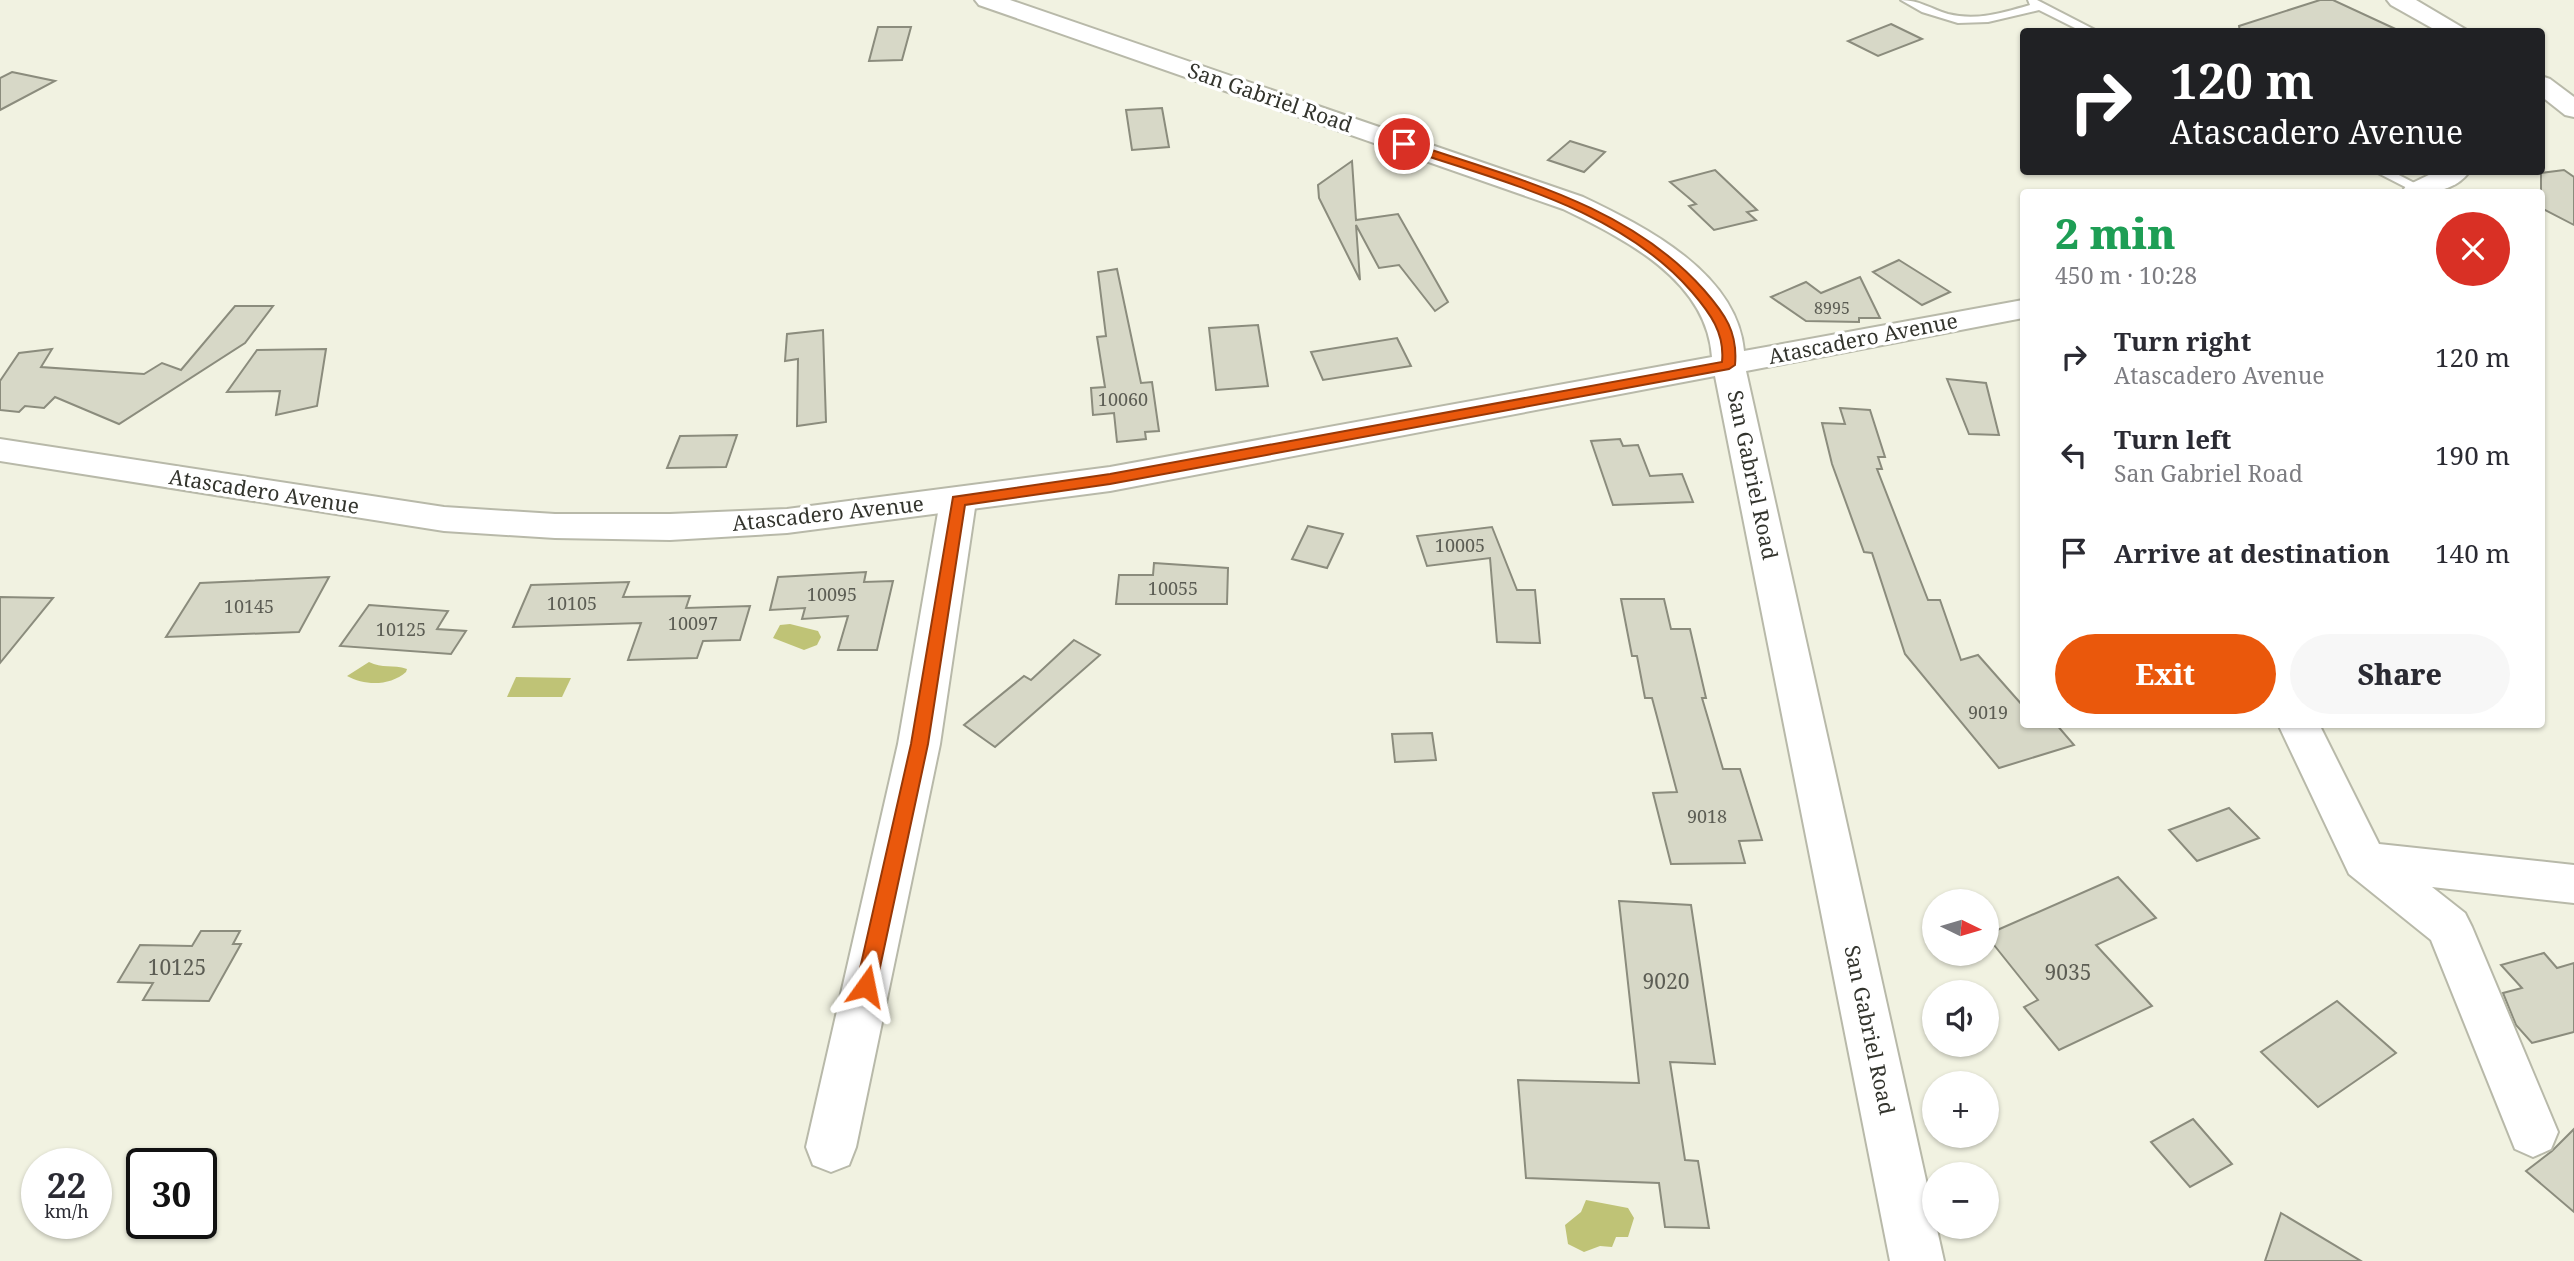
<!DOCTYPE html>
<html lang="en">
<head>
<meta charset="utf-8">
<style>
	:root { --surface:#fff; --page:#f7f7f7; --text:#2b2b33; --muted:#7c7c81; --accent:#ea580c }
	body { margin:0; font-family:"Noto Serif",serif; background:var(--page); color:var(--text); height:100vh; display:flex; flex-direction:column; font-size:26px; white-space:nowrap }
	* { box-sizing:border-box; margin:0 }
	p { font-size:23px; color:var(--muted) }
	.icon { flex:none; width:38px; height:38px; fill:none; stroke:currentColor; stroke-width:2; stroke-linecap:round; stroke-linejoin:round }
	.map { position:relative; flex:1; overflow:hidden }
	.side { position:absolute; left:2020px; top:189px; width:525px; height:539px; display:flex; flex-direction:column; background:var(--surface); border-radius:7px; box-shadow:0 2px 5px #0004 }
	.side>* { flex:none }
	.top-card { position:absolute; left:2020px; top:28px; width:525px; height:147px; border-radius:7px; box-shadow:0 2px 5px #0004; background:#202124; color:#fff; overflow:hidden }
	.needle { width:46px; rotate:95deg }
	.tools { position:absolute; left:1922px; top:889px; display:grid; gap:14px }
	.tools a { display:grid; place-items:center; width:77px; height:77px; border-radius:50%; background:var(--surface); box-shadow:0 2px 5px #0004; font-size:35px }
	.speed { position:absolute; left:21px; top:1148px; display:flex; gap:14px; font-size:35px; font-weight:700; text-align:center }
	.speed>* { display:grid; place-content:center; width:91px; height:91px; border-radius:50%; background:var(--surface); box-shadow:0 2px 5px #0004; line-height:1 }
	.speed small { font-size:18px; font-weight:400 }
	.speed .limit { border:4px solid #111; border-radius:10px; background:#fff; color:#111 }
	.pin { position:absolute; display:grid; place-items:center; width:60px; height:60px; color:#fff; margin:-30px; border:4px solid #fff; border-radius:50%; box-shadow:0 2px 7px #0007 }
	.me { position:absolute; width:77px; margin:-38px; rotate:12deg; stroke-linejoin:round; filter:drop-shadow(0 0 5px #0008) }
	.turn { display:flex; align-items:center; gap:24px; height:147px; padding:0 35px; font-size:32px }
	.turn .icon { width:91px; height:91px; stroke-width:2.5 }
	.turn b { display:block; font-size:49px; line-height:60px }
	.round { display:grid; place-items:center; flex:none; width:74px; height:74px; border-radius:37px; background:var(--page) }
	.overview { display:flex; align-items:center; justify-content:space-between; height:119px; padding:0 35px }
	h1 { font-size:42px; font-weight:800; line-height:52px; color:#1e9e55 }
	.cta { display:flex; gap:14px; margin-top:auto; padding:14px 35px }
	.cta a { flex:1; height:80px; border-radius:42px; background:var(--accent); color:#fff; font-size:28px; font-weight:800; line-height:80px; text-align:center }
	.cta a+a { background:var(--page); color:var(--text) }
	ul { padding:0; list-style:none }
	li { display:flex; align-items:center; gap:21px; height:98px; padding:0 35px }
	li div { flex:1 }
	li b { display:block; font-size:26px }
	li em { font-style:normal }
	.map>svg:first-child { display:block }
	.water { fill:#bfc376 }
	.building { fill:#d7d8c7; stroke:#8b8c7d; stroke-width:2 }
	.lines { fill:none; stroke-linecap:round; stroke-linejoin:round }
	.lane-casing { stroke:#b8b9a9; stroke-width:4 }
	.street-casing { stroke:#b8b9a9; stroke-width:4 }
	.secondary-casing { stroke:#b8b9a9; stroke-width:4 }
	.lane { fill:#fff; fill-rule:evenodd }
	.street { fill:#fff; fill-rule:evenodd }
	.secondary { fill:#fff; fill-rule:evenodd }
	.route { fill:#ea580c; stroke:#983908; stroke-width:2 }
	.labels { text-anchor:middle; stroke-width:7; stroke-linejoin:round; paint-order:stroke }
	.far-number-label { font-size:16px; fill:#5c5d54 }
	.number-label { font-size:18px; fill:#5c5d54 }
	.street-label { font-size:21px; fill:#33342d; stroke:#fff }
	.near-number-label { font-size:21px; fill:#5c5d54 }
</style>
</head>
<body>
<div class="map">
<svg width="2574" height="1261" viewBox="0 0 2574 1261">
	<rect width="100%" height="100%" fill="#f1f2e1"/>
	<g class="water">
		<path d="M790 624 818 631 821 637 817 645 804 650 773 638 780 625Z"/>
		<path d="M369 662C382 669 393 664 407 669L406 672C390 686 365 686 347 676Z"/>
		<path d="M516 677 571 678 562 697H507Z"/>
		<path d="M1586 1200 1628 1208 1634 1218 1628 1237H1616L1612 1247 1600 1246 1584 1252 1568 1244 1565 1225 1581 1212Z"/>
	</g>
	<g class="building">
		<path d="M2320 0H2333L2402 32H2240L2239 26Z"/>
		<path d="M1891 24 1922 39 1878 56 1848 41Z"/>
		<path d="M878 27H911L902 60 869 61Z"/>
		<path d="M12 72 55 81 0 110V78Z"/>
		<path d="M1162 108 1169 147 1132 150 1126 110Z"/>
		<path d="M1570 141 1605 152 1584 172 1548 160Z"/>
		<path d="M1352 161 1356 220 1398 214 1448 302 1435 311 1399 265 1379 268 1356 225 1360 280 1319 198 1318 185Z"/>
		<path d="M1715 170 1757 210 1747 212 1756 220 1714 230 1689 206 1696 204 1670 182Z"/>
		<path d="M2564 170 2574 177V225L2541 208V173Z"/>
		<path d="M1899 260 1950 292 1922 305 1873 272Z"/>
		<path d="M1117 269 1141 383 1152 382 1159 431 1145 432 1146 439 1117 442 1114 413 1093 415 1091 388 1105 387 1097 337 1106 336 1098 272Z"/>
		<path d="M1860 277 1880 318H1859V322L1806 321 1771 297 1806 282 1821 293Z"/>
		<path d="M235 306H273L245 343 119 424 55 397 44 408 25 406 19 412 0 410V381L19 353 52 349 41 367 144 374 162 363 181 370Z"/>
		<path d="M1258 325 1268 386 1216 390 1209 328Z"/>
		<path d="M823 330 826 422 797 426 798 359 785 361 787 334Z"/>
		<path d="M1397 338 1411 366 1323 380 1311 352Z"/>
		<path d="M326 349 317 406 276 415 280 391 227 392 257 350Z"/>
		<path d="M1947 379 1986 383 1999 435 1969 434Z"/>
		<path d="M1840 408 1870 410 1885 457H1878L1882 469H1877L1928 600H1940L1961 660 1978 655 2023 706V724H2056L2074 745 1999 768 1905 654 1872 553 1864 552 1832 464 1822 423 1845 424Z"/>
		<path d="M737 435 726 467 667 468 680 436Z"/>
		<path d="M1620 439 1623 446 1638 445 1650 476 1682 474 1693 502 1613 505 1591 441Z"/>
		<path d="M1308 526 1343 534 1327 568 1292 559Z"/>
		<path d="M1492 527 1517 590H1535L1540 643 1497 642 1490 558 1427 566 1417 536Z"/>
		<path d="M1154 563 1228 568 1227 604H1116L1119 575H1153Z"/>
		<path d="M866 572 864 582 893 581 877 650H838L848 616 802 619 805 608 770 610 778 577Z"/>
		<path d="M329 577 299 632 166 637 200 583Z"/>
		<path d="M629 582 623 597 690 596 686 608 750 606 740 640 703 641 697 658 628 660 641 623 513 627 531 585Z"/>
		<path d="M0 597 53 598 0 663Z"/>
		<path d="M1621 599H1664L1671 629H1690L1706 698H1702L1723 769H1740L1762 840 1739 841 1745 863 1671 864 1653 793 1677 792 1652 698H1645L1637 656H1632Z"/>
		<path d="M369 605 448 611 437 629 466 631 451 654 340 646Z"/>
		<path d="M1074 640 1100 655 995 747 964 725 1024 676 1031 680Z"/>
		<path d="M1432 733 1436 760 1395 762 1392 734Z"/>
		<path d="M2229 808 2259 838 2197 861 2169 830Z"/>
		<path d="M2118 877 2156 918 2096 945 2152 1006 2059 1050 2024 1007 2038 1000 1986 935Z"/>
		<path d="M1619 901 1691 905 1715 1064 1670 1062 1685 1160 1698 1161 1709 1228 1665 1227 1659 1183 1526 1178 1518 1080 1639 1083Z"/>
		<path d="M201 931H240L233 944H241L209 1001 143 1000 153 983 118 982 140 945 192 946Z"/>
		<path d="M2544 953 2557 968 2574 963V1032L2532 1043 2516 1025 2503 993 2522 988 2501 965Z"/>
		<path d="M2337 1001 2396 1053 2318 1107 2261 1052Z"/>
		<path d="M2193 1119 2232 1164 2190 1187 2151 1142Z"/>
		<path d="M2574 1129V1212L2526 1171 2552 1151Z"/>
		<path d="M2281 1213 2361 1261H2265Z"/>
	</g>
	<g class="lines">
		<defs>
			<g id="lane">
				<path d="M1901 0C1919 0 1931 9 1948 14 1976 21 2003 13 2030 5L2028 0H2037L2099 32H2083L2039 10 1988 22 1958 23 1922 12Z"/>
				<path d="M2376 172H2393L2428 190 2415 192Z"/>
			</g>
			<g id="street">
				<path d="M958 489 971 492 976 501 940 744 856 1147 849 1165 831 1172 813 1165 806 1147 898 744 940 501 945 492Z"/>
				<path d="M2278 724H2319L2379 844 2574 865V903L2432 887 2465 913 2472 927 2558 1132 2551 1149 2533 1157 2515 1149 2431 940 2349 874Z"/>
			</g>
			<g id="secondary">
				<path d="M975 0H1010L1583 197C1646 227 1737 273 1744 351L2023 300V318L1746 371 1944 1261H1890L1715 376 1110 491 787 533 670 540 555 538 444 531 0 461V439L444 507 555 514H670L787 509 1110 467 1712 357C1707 280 1625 239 1563 209L979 5Z"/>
				<path d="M2387 0H2416L2470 32H2439L2391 5Z"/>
				<path d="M2541 76 2550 79 2574 97V117L2565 115 2541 96Z"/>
				<path d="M2435 172H2469C2454 193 2424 194 2402 192L2406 186Z"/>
			</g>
		</defs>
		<use href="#lane" class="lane-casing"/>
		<use href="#street" class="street-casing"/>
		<use href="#secondary" class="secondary-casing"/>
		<use href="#lane" class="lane"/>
		<use href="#street" class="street"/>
		<use href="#secondary" class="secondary"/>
	</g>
	<path class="route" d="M1400 142H1408C1512 178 1628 204 1704 290 1725 314 1738 332 1735 365L1729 369 1110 484 965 505 928 744 876 986 873 992 866 995 859 992 856 986 911 744 953 497 1110 474 1722 362C1725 333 1710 313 1692 292 1619 208 1501 182 1400 147Z"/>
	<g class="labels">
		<g class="far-number-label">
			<text x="1832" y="314">8995</text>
		</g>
		<g class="number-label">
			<text x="1123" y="406">10060</text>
			<text x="1460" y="552">10005</text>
			<text x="1173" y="595">10055</text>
			<text x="832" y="601">10095</text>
			<text x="572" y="610">10105</text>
			<text x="249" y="613">10145</text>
			<text x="693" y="630">10097</text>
			<text x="401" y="636">10125</text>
			<text x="1988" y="719">9019</text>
			<text x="1707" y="823">9018</text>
		</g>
		<g class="street-label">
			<text transform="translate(1270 98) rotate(19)" y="7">San Gabriel Road</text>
			<text transform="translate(1863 339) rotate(-11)" y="7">Atascadero Avenue</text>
			<text transform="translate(1752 475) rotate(78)" y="7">San Gabriel Road</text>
			<text transform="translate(264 492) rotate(9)" y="7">Atascadero Avenue</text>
			<text transform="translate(828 514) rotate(-6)" y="7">Atascadero Avenue</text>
			<text transform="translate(1869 1030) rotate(78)" y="7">San Gabriel Road</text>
		</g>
		<g class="near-number-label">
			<text x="177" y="975">10125</text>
			<text x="2068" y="980">9035</text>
			<text x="1666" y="989">9020</text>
		</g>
	</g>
</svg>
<div class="tools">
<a><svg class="needle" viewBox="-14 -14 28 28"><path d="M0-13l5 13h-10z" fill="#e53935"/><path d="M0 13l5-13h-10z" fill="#7c7c81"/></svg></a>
<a><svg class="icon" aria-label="sound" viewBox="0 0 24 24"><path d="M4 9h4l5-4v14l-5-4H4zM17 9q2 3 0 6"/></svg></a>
<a>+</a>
<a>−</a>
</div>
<div class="speed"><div>22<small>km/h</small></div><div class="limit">30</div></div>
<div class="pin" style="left:1404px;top:144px;background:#d93025"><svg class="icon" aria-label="arrive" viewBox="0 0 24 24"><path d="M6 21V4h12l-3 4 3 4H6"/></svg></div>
<svg class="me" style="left:866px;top:986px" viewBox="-20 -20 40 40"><path d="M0-17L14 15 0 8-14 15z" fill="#ea580c" stroke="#fff" stroke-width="4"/></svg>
<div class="top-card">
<div class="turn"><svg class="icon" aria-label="right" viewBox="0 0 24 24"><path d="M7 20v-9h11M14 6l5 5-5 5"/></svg><div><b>120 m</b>Atascadero Avenue</div></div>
</div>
<section class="side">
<div class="overview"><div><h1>2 min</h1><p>450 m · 10:28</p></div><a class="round" style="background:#d93025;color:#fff"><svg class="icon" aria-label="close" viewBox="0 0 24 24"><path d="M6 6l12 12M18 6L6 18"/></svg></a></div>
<ul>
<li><svg class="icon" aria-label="right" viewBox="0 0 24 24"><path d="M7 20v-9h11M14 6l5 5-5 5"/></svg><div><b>Turn right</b><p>Atascadero Avenue</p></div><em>120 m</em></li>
<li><svg class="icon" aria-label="left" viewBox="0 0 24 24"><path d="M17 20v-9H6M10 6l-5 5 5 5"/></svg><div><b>Turn left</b><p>San Gabriel Road</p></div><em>190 m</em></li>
<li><svg class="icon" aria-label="arrive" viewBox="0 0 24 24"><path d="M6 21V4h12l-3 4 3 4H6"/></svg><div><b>Arrive at destination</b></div><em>140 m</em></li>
</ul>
<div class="cta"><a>Exit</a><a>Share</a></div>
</section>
</div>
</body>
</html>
